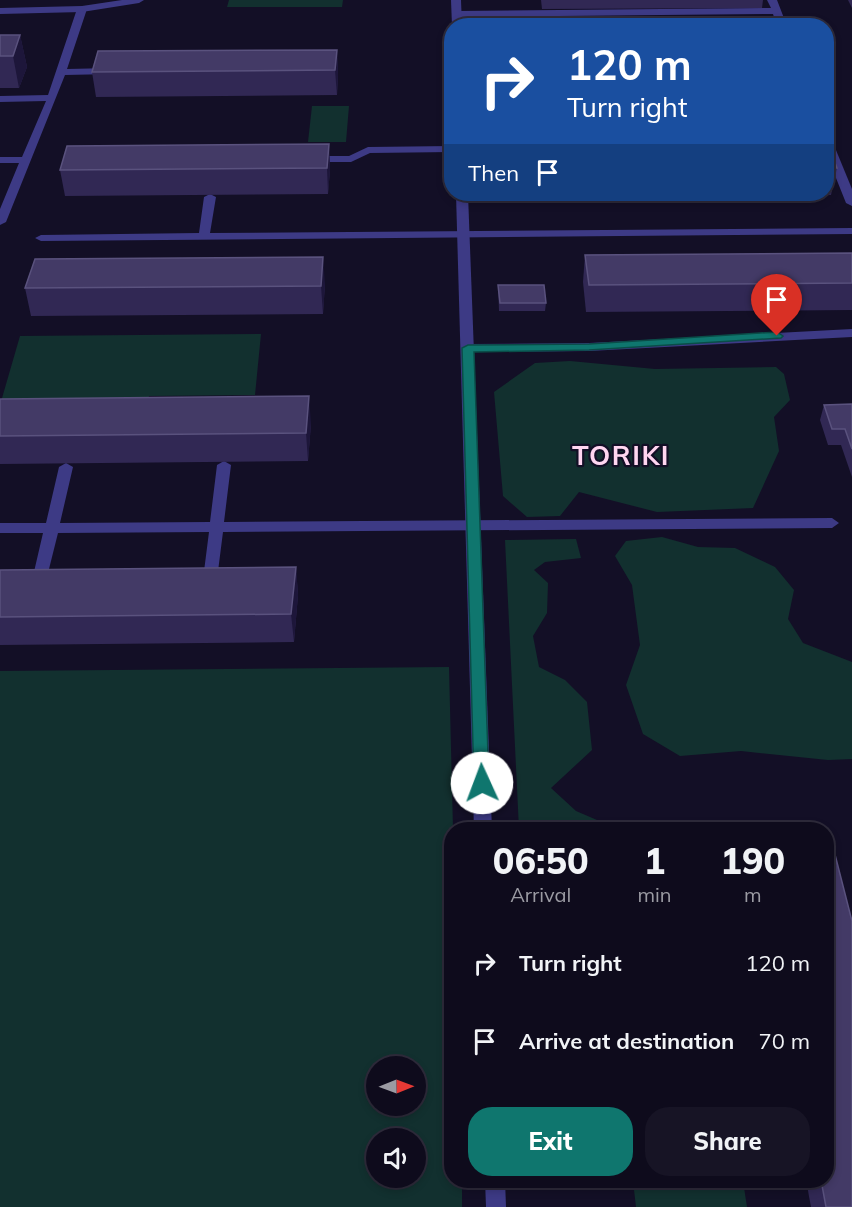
<!DOCTYPE html>
<html lang="en">
<head>
<meta charset="utf-8">
<style>
	:root { --surface:#0e0b1c; --page:#171425; --text:#f1f3f6; --muted:#9b9ba3; --line:#2e2b3b; --accent:#0f766e }
	body { margin:0; font-family:Mulish,sans-serif; background:var(--page); color:var(--text); height:100vh; display:flex; flex-direction:column; font-size:22px; white-space:nowrap }
	* { box-sizing:border-box; margin:0 }
	p { font-size:20px; color:var(--muted) }
	.icon { flex:none; width:33px; height:33px; fill:none; stroke:currentColor; stroke-width:2; stroke-linecap:round; stroke-linejoin:round }
	.map { position:relative; flex:1; overflow:hidden }
	.drawer { position:absolute; left:444px; top:822px; width:390px; height:366px; display:flex; flex-direction:column; background:var(--surface); border-radius:24px; box-shadow:0 3px 9px #0003,0 0 0 2px var(--line) }
	.drawer>* { flex:none }
	.hud { position:absolute; left:444px; top:18px; width:390px; height:183px; border-radius:24px; box-shadow:0 3px 9px #0003,0 0 0 2px var(--line); background:#1a4fa0; color:#fff; overflow:hidden }
	.needle { width:39px; rotate:89deg }
	.tools { position:absolute; left:366px; top:1056px; display:grid; gap:12px }
	.tools a { display:grid; place-items:center; width:60px; height:60px; border-radius:50%; background:var(--surface); box-shadow:0 3px 9px #0003,0 0 0 2px var(--line); font-size:30px }
	.pin { position:absolute; display:grid; place-items:center; width:51px; height:51px; color:#fff; margin:-62px -26px; border-radius:50% 50% 50% 0; rotate:-45deg; box-shadow:0 0 6px #0007 }
	.pin .icon { rotate:45deg }
	.me { position:absolute; width:66px; margin:-33px; rotate:358deg; stroke-linejoin:round; filter:drop-shadow(0 0 4px #0008) }
	.turn { display:flex; align-items:center; gap:21px; height:126px; padding:0 24px; font-size:27px }
	.turn .icon { width:78px; height:78px; stroke-width:2.5 }
	.turn b { display:block; font-size:42px; line-height:51px }
	.then { display:flex; align-items:center; height:57px; padding:0 24px; background:#0003; gap:12px; font-size:22px }
	.eta { display:flex; justify-content:space-evenly; align-items:center; height:102px; text-align:center }
	.eta b { font-size:36px; font-weight:800; line-height:42px }
	.button { display:flex; gap:12px; margin-top:auto; padding:12px 24px }
	.button a { flex:1; height:69px; border-radius:24px; background:var(--accent); color:#fff; font-size:24px; font-weight:800; line-height:69px; text-align:center }
	.button a+a { background:var(--page); color:var(--text) }
	ul { padding:0; list-style:none }
	li { display:flex; align-items:center; gap:18px; height:78px; padding:0 24px }
	li div { flex:1 }
	li b { display:block; font-size:22px }
	li em { font-style:normal }
	.map>svg:first-child { display:block }
	.green { fill:#12302f; fill-rule:evenodd }
	.lines { fill:none; stroke-linecap:round; stroke-linejoin:round }
	.lane { fill:#3d3a85; fill-rule:evenodd }
	.street { fill:#3d3a85; fill-rule:evenodd }
	.wall { fill:#312854 }
	.shaded-wall { fill:#1d163a }
	.building { fill:#433a66; stroke:#5a527e; stroke-width:1.5 }
	.route { fill:#0f766e; stroke:#0a4d48; stroke-width:1.5 }
	.labels { text-anchor:middle; stroke-width:4.5; stroke-linejoin:round; paint-order:stroke }
	.district-label { font-size:27px; font-weight:bold; letter-spacing:1.5px; fill:#ffd6f0; stroke:#130f26 }
</style>
</head>
<body>
<div class="map">
<svg width="852" height="1207" viewBox="0 0 852 1207">
	<rect width="100%" height="100%" fill="#130f26"/>
	<g class="green">
		<path d="M229 0H343L342 7H227Z"/>
		<path d="M312 106H349L346 142H308Z"/>
		<path d="M261 334 255 395 149 396 144 419 0 405 20 336Z"/>
		<path d="M570 361 655 369 776 367 784 374 790 400 774 417 779 451 753 508 657 512 579 492 560 516 527 517 503 496 494 392 535 363Z"/>
		<path d="M662 537 698 547 735 548 775 567 794 590 788 619 803 643 852 662V759L828 760 741 751 680 756 643 734 626 685 640 645 632 585 615 556 626 541Z"/>
		<path d="M576 539 581 558 545 562 534 570 548 583 547 613 533 636 539 667 565 680 587 702 592 750 551 788 576 811 604 823 605 829H519L505 540Z"/>
		<path d="M449 667 453 829 452 1180 462 1181V1207H0V671ZM376 1066H416V1106H376ZM376 1138H416V1178H376Z"/>
		<path d="M633 1181H743L747 1207H636Z"/>
	</g>
	<g class="lines">
		<g class="lane">
			<path d="M767 0H777L787 26H777L773 14 457 17 452 14 457 11 771 8Z"/>
			<path d="M82 6 87 9 67 69 112 68 117 71 112 74 65 75 6 222 0 225V209L19 163H0V157H22L46 101 0 102V96L48 95 77 9Z"/>
			<path d="M826 135 831 138 852 189V206L846 203 826 153Z"/>
			<path d="M452 146V152L370 153 351 162H310L305 159 310 156H349L368 147Z"/>
			<path d="M210 194 216 197 210 233 852 228V234L41 241 35 238 41 235 199 233 204 197Z"/>
			<path d="M852 329V337L589 351 468 352 462 348 468 344 589 343Z"/>
			<path d="M224 461 231 465 224 522 832 518 839 523 832 528 223 532 216 587 209 592 202 587 209 532 58 533 44 589 37 594 30 589 43 533H0V523H46L59 467 66 463 73 467 60 523 210 522 217 465Z"/>
		</g>
		<g class="street">
			<path d="M122 0H144L139 3 82 12 0 14V8L82 6Z"/>
			<path d="M451 0H461L462 26H452Z"/>
			<path d="M456 194H468L492 830H474Z"/>
			<path d="M485 1180H505L506 1207H486Z"/>
		</g>
	</g>
	<g class="wall">
		<path d="M541 0H763L762 8 542 9Z"/>
		<path d="M848 0H852V8Z"/>
		<path d="M0 35H20L27 67 19 88H0Z"/>
		<path d="M337 50 338 75 337 95 96 97 92 72Z"/>
		<path d="M329 144 330 170 328 194 65 196 60 170Z"/>
		<path d="M826 144 837 168 831 195 568 197V194H826Z"/>
		<path d="M852 253V310L586 312 583 282 585 255Z"/>
		<path d="M325 284 323 314 31 316 25 288Z"/>
		<path d="M498 285 546 303 545 311H499Z"/>
		<path d="M0 399 311 424 308 461 0 464Z"/>
		<path d="M852 404V477L841 445H828L820 420 824 405Z"/>
		<path d="M296 567 298 595 294 642 0 645V570Z"/>
		<path d="M806 1180H826L852 1207H811Z"/>
	</g>
	<g class="shaded-wall">
		<path d="M20 35 27 67 19 88 13 56Z"/>
		<path d="M337 50 338 75 337 95 335 70Z"/>
		<path d="M329 144 330 170 328 194 327 168Z"/>
		<path d="M323 257 325 284 323 314 321 286Z"/>
		<path d="M309 396 311 424 308 461 306 433Z"/>
		<path d="M296 567 298 595 294 642 291 614Z"/>
	</g>
	<g class="building">
		<path d="M0 35H20L13 56H0Z"/>
		<path d="M337 50 335 70 92 72 98 51Z"/>
		<path d="M329 144 327 168 60 170 67 146Z"/>
		<path d="M826 144H828L837 168H826Z"/>
		<path d="M852 253V283L589 285 585 255Z"/>
		<path d="M323 257 321 286 25 288 35 259Z"/>
		<path d="M498 285H544L546 303H500Z"/>
		<path d="M309 396 306 433 0 436V399Z"/>
		<path d="M852 404V449L845 429H832L824 405Z"/>
		<path d="M296 567 291 614 0 617V570Z"/>
		<path d="M814 828 815 830H773V829Z"/>
		<path d="M830 835 852 921V1207H826L821 1180H826V836Z"/>
	</g>
	<path class="route" d="M777 332 783 336 781 338 589 350 474 352 489 783 487 787H476L474 783 462 348 468 345 589 344Z"/>
	<g class="labels">
		<g class="district-label">
			<text x="621" y="465">TORIKI</text>
		</g>
	</g>
</svg>
<div class="tools">
<a><svg class="needle" viewBox="-14 -14 28 28"><path d="M0-13l5 13h-10z" fill="#e53935"/><path d="M0 13l5-13h-10z" fill="#9b9ba3"/></svg></a>
<a><svg class="icon" aria-label="sound" viewBox="0 0 24 24"><path d="M4 9h4l5-4v14l-5-4H4zM17 9q2 3 0 6"/></svg></a>
</div>
<div class="pin" style="left:777px;top:336px;background:#d93025"><svg class="icon" aria-label="arrive" viewBox="0 0 24 24"><path d="M6 21V4h12l-3 4 3 4H6"/></svg></div>
<svg class="me" style="left:482px;top:783px" viewBox="-20 -20 40 40"><circle r="19" fill="#fff"/><path d="M0-13L10 11 0 6-10 11z" fill="#0f766e"/></svg>
<div class="hud">
<div class="turn"><svg class="icon" aria-label="right" viewBox="0 0 24 24"><path d="M7 20v-9h11M14 6l5 5-5 5"/></svg><div><b>120 m</b>Turn right</div></div>
<div class="then">Then<svg class="icon" aria-label="arrive" viewBox="0 0 24 24"><path d="M6 21V4h12l-3 4 3 4H6"/></svg></div>
</div>
<section class="drawer">
<div class="eta">
<div><b>06:50</b><p>Arrival</p></div>
<div><b>1</b><p>min</p></div>
<div><b>190</b><p>m</p></div>
</div>
<ul>
<li><svg class="icon" aria-label="right" viewBox="0 0 24 24"><path d="M7 20v-9h11M14 6l5 5-5 5"/></svg><div><b>Turn right</b></div><em>120 m</em></li>
<li><svg class="icon" aria-label="arrive" viewBox="0 0 24 24"><path d="M6 21V4h12l-3 4 3 4H6"/></svg><div><b>Arrive at destination</b></div><em>70 m</em></li>
</ul>
<div class="button"><a>Exit</a><a>Share</a></div>
</section>
</div>
</body>
</html>
